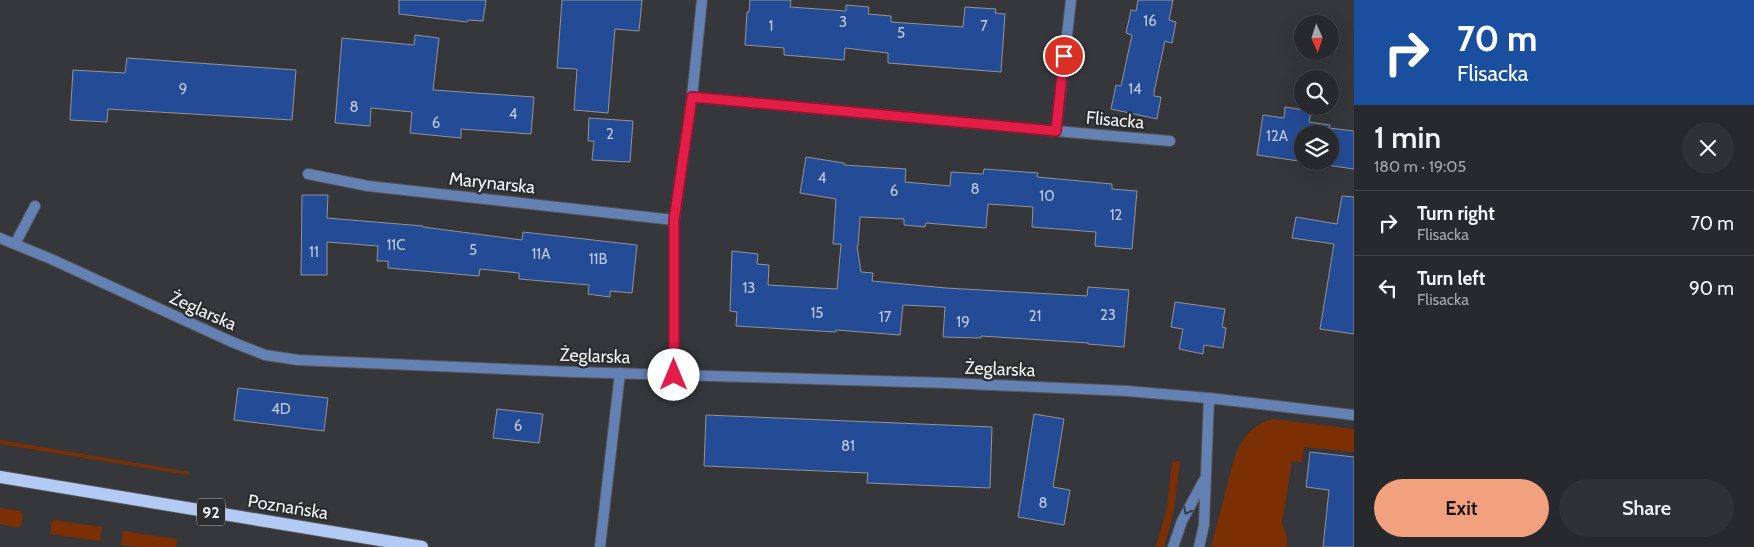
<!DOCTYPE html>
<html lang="en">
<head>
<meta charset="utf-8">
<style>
	:root { --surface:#28292c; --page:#303134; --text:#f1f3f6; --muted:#a5a6a9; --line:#444548; --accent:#f2a17e }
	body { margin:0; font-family:Cabin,sans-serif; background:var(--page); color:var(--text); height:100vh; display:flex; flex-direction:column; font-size:19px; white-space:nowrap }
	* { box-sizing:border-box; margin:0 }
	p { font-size:16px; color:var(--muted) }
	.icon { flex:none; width:28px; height:28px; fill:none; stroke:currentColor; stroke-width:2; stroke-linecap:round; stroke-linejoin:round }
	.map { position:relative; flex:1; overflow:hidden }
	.sheet { display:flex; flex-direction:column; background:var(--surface); width:400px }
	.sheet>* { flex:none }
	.hud { background:#1a4fa0; color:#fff; overflow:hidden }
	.needle { width:32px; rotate:177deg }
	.controls { position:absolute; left:1294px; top:15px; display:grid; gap:10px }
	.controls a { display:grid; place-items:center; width:45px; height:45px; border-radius:50%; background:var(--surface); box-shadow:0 5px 20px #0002,0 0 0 1px var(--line); font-size:25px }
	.pin { position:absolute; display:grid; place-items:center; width:42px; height:42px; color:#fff; margin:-21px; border:2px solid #fff; border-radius:50%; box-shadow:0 1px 5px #0007 }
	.me { position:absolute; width:55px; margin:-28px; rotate:0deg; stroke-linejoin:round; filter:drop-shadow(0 0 4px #0008) }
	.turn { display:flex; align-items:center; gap:18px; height:105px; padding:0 20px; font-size:22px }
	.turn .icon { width:65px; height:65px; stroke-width:2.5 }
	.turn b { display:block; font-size:35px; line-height:42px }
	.round { display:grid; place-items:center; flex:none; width:52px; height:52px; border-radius:26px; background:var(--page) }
	.overview { display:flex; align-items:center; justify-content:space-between; height:85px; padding:0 20px }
	h1 { font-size:30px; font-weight:600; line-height:38px }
	.primary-button { display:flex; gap:10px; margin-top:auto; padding:10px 20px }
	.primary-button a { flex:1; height:58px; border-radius:30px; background:var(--accent); color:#111; font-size:20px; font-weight:600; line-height:58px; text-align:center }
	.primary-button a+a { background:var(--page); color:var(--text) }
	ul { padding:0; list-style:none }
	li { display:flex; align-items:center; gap:15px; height:65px; padding:0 20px; border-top:1px solid var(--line) }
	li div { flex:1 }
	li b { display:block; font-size:19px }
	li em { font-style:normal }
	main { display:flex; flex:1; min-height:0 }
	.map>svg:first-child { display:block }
	.green { fill:#7c2f03 }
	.building { fill:#244c96; stroke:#929396; fill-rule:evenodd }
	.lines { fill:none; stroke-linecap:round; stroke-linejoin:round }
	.service-casing { stroke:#545558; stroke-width:12 }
	.minor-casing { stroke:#545558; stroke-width:12 }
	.primary-casing { stroke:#545558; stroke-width:14 }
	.service { stroke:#6481b4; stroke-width:10 }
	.minor { stroke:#6481b4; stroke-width:10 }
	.primary { stroke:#b3caf4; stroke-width:12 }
	.oneway { stroke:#373e4a }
	.route-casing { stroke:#92132f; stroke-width:12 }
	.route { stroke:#e11d48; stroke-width:9 }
	.labels { text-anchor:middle; stroke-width:4.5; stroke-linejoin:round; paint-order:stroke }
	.number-label { font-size:15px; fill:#bdc8dc }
	.shield { fill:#2c2d2f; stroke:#b5b6b8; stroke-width:1 }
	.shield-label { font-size:16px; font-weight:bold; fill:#f0f1f3 }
	.street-label { font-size:18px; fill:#f0f1f3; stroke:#2c2d2f }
</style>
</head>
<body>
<main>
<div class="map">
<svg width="1354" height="547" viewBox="0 0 1354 547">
	<rect width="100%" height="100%" fill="#36373a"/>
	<g class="green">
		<path d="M1272 419 1354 429V452L1304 447 1302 462 1292 461 1282 523 1287 538V547H1211C1216 528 1221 509 1226 490 1234 460 1237 430 1272 419Z"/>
		<path d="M0 440 189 472V475L0 444Z"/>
		<path d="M1180 461 1174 510 1164 547H1156L1167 508 1172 462Z"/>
		<path d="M0 508 20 511 23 515 20 528 0 524Z"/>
		<path d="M52 520 102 527 100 541 50 534Z"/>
		<path d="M123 531 177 539 176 547H137L121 545Z"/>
	</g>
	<g class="building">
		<path d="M399 0H486L483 21 468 20 467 22 399 14Z"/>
		<path d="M562 0H642L639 31 615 29 608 113 574 110 577 69 557 68Z"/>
		<path d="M750 0H791L790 7 846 11V5L869 7 868 14 891 16V22L963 27 965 7 996 9 995 13 1005 14 1001 72 888 63V53L845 48 844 60 784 55V48L745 45 747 12H749Z"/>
		<path d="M1138 0H1173L1169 20 1176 22 1172 43 1165 41 1154 92V96L1161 97 1157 119 1111 109 1116 85 1121 86 1132 35 1126 33 1131 10 1136 11Z"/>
		<path d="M415 35 439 38 433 90 534 97 531 134 461 129V138L410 133 412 112 371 108 370 126 335 123 342 38 414 45Z"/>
		<path d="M127 58 296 70 292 120 108 109 107 122 70 120 73 70 125 73Z"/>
		<path d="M1285 107 1311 111 1309 122 1330 125 1329 128 1354 131V169L1257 155 1263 115 1284 118ZM1302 134H1330V161H1302Z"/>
		<path d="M589 118 633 121 630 162 592 160 594 141H588Z"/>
		<path d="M806 157 844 163V165L906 169 905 182 950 186 951 172 983 174 984 169 1038 173 1037 177 1112 184V189L1137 191 1132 249 1095 246 1096 232 1032 227 1033 207 988 204 986 228 926 223 925 227 904 225V219L860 217 858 246H857L861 272 873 273 872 281 946 288 1087 296 1088 287 1129 290 1124 347 1088 344V343L981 336V338L943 337 945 307 903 305 900 335 836 330V332L736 326 737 312 730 311 732 251 758 254 757 264 769 265 768 285 837 289 841 244H833L836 199 800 193Z"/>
		<path d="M302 195H328L327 218 423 226V227L522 240 523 232 637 245 632 293 610 291V297L588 294 589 285 519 279V273L480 269 479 276 388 268V261H377L378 246 327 242V275H301Z"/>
		<path d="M1342 196 1354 197V334L1320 329 1334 244 1292 238 1296 217 1337 224Z"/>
		<path d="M1175 302 1225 309 1222 327 1226 328 1223 348 1204 345 1203 354 1179 349 1183 329 1171 327Z"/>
		<path d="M238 388 328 398 324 431 234 420Z"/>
		<path d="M497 409 543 414 539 443 493 438Z"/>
		<path d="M1034 414 1064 419 1053 487 1070 490 1064 525 1018 517Z"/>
		<path d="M706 415 992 427 990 488 867 483 868 473 704 466Z"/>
		<path d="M1310 452 1354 457V547H1323L1329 490 1306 487Z"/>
	</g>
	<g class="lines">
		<defs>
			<g id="service">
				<path d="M1056 131 1170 141"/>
				<path d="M15 244 35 206"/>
				<path d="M600 547 620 373"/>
			</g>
			<g id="minor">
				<path d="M692 97 1056 131 1071 0"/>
				<path d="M308 174 368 186 674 220"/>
				<path d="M0 238 51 259 232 342 265 355 298 360 574 372 948 383 1127 391 1209 398 1354 415"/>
				<path d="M674 375V220L692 97 702 0"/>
				<path d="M1173 547 1182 521 1204 480"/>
				<path d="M1199 547 1204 525 1209 398"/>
			</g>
			<path id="primary" d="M0 477 422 547"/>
		</defs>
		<use href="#service" class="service-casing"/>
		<use href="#minor" class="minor-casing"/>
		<use href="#primary" class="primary-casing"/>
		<use href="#service" class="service"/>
		<use href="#minor" class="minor"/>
		<use href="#primary" class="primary"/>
	</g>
	<defs><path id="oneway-chevron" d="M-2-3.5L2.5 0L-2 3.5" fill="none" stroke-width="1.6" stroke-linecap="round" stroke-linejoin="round" transform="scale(1.25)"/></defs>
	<use class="oneway" href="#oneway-chevron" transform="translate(1187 511) rotate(117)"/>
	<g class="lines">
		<defs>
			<path id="route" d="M674 375V220L692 97 1056 131 1064 56"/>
		</defs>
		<use href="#route" class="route-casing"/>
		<use href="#route" class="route"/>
	</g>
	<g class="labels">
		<g class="number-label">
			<text x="1150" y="26">16</text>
			<text x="843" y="27">3</text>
			<text x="771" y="31">1</text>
			<text x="984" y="31">7</text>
			<text x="901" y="38">5</text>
			<text x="183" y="94">9</text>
			<text x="1135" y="94">14</text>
			<text x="354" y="112">8</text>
			<text x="513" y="119">4</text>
			<text x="436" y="128">6</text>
			<text x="610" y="139">2</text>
			<text x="1277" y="141">12A</text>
			<text x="822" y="183">4</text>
			<text x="975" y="194">8</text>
			<text x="894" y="196">6</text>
			<text x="1047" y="201">10</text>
			<text x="1116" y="220">12</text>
			<text x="396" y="250">11C</text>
			<text x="473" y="255">5</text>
			<text x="314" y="257">11</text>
			<text x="541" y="259">11A</text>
			<text x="598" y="264">11B</text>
			<text x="749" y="293">13</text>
			<text x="817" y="318">15</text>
			<text x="1108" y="320">23</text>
			<text x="1035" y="321">21</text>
			<text x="885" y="322">17</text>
			<text x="963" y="327">19</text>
			<text x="281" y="414">4D</text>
			<text x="518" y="431">6</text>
			<text x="848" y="451">81</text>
			<text x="1043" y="508">8</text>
		</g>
		<rect class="shield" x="197" y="498.5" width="28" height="27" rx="4"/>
		<g class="shield-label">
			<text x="211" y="518">92</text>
		</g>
		<g class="street-label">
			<text transform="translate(1115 120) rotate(5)" y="6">Flisacka</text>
			<text transform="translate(492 183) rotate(6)" y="6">Marynarska</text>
			<text transform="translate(203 311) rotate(24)" y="6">Żeglarska</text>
			<text transform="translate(595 356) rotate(2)" y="6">Żeglarska</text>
			<text transform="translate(1000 369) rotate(2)" y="6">Żeglarska</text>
			<text transform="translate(288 507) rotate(9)" y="6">Poznańska</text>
		</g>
	</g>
</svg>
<div class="controls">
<a><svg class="needle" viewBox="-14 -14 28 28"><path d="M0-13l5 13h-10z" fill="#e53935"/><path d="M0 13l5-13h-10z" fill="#a5a6a9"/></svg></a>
<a><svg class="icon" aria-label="search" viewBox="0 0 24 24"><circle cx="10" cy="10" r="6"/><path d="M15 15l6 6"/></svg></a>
<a><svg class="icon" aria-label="layers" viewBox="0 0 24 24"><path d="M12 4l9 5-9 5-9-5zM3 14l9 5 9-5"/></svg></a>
</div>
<div class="pin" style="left:1064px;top:56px;background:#d93025"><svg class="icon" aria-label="arrive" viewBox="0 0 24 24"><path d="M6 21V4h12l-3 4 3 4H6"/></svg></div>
<svg class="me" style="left:674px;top:375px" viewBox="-20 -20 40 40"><circle r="19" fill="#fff"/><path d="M0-13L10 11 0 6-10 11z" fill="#e11d48"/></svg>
</div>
<section class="sheet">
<div class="hud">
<div class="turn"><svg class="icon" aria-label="right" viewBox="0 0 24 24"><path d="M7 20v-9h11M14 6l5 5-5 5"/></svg><div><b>70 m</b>Flisacka</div></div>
</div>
<div class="overview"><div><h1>1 min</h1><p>180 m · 19:05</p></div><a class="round"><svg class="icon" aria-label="close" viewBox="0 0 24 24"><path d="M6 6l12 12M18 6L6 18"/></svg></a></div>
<ul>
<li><svg class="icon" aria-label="right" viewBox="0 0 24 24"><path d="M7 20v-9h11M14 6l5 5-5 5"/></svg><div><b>Turn right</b><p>Flisacka</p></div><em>70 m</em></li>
<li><svg class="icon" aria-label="left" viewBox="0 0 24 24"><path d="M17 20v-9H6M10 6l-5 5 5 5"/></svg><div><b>Turn left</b><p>Flisacka</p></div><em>90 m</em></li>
</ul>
<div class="primary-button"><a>Exit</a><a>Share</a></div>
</section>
</main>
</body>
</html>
